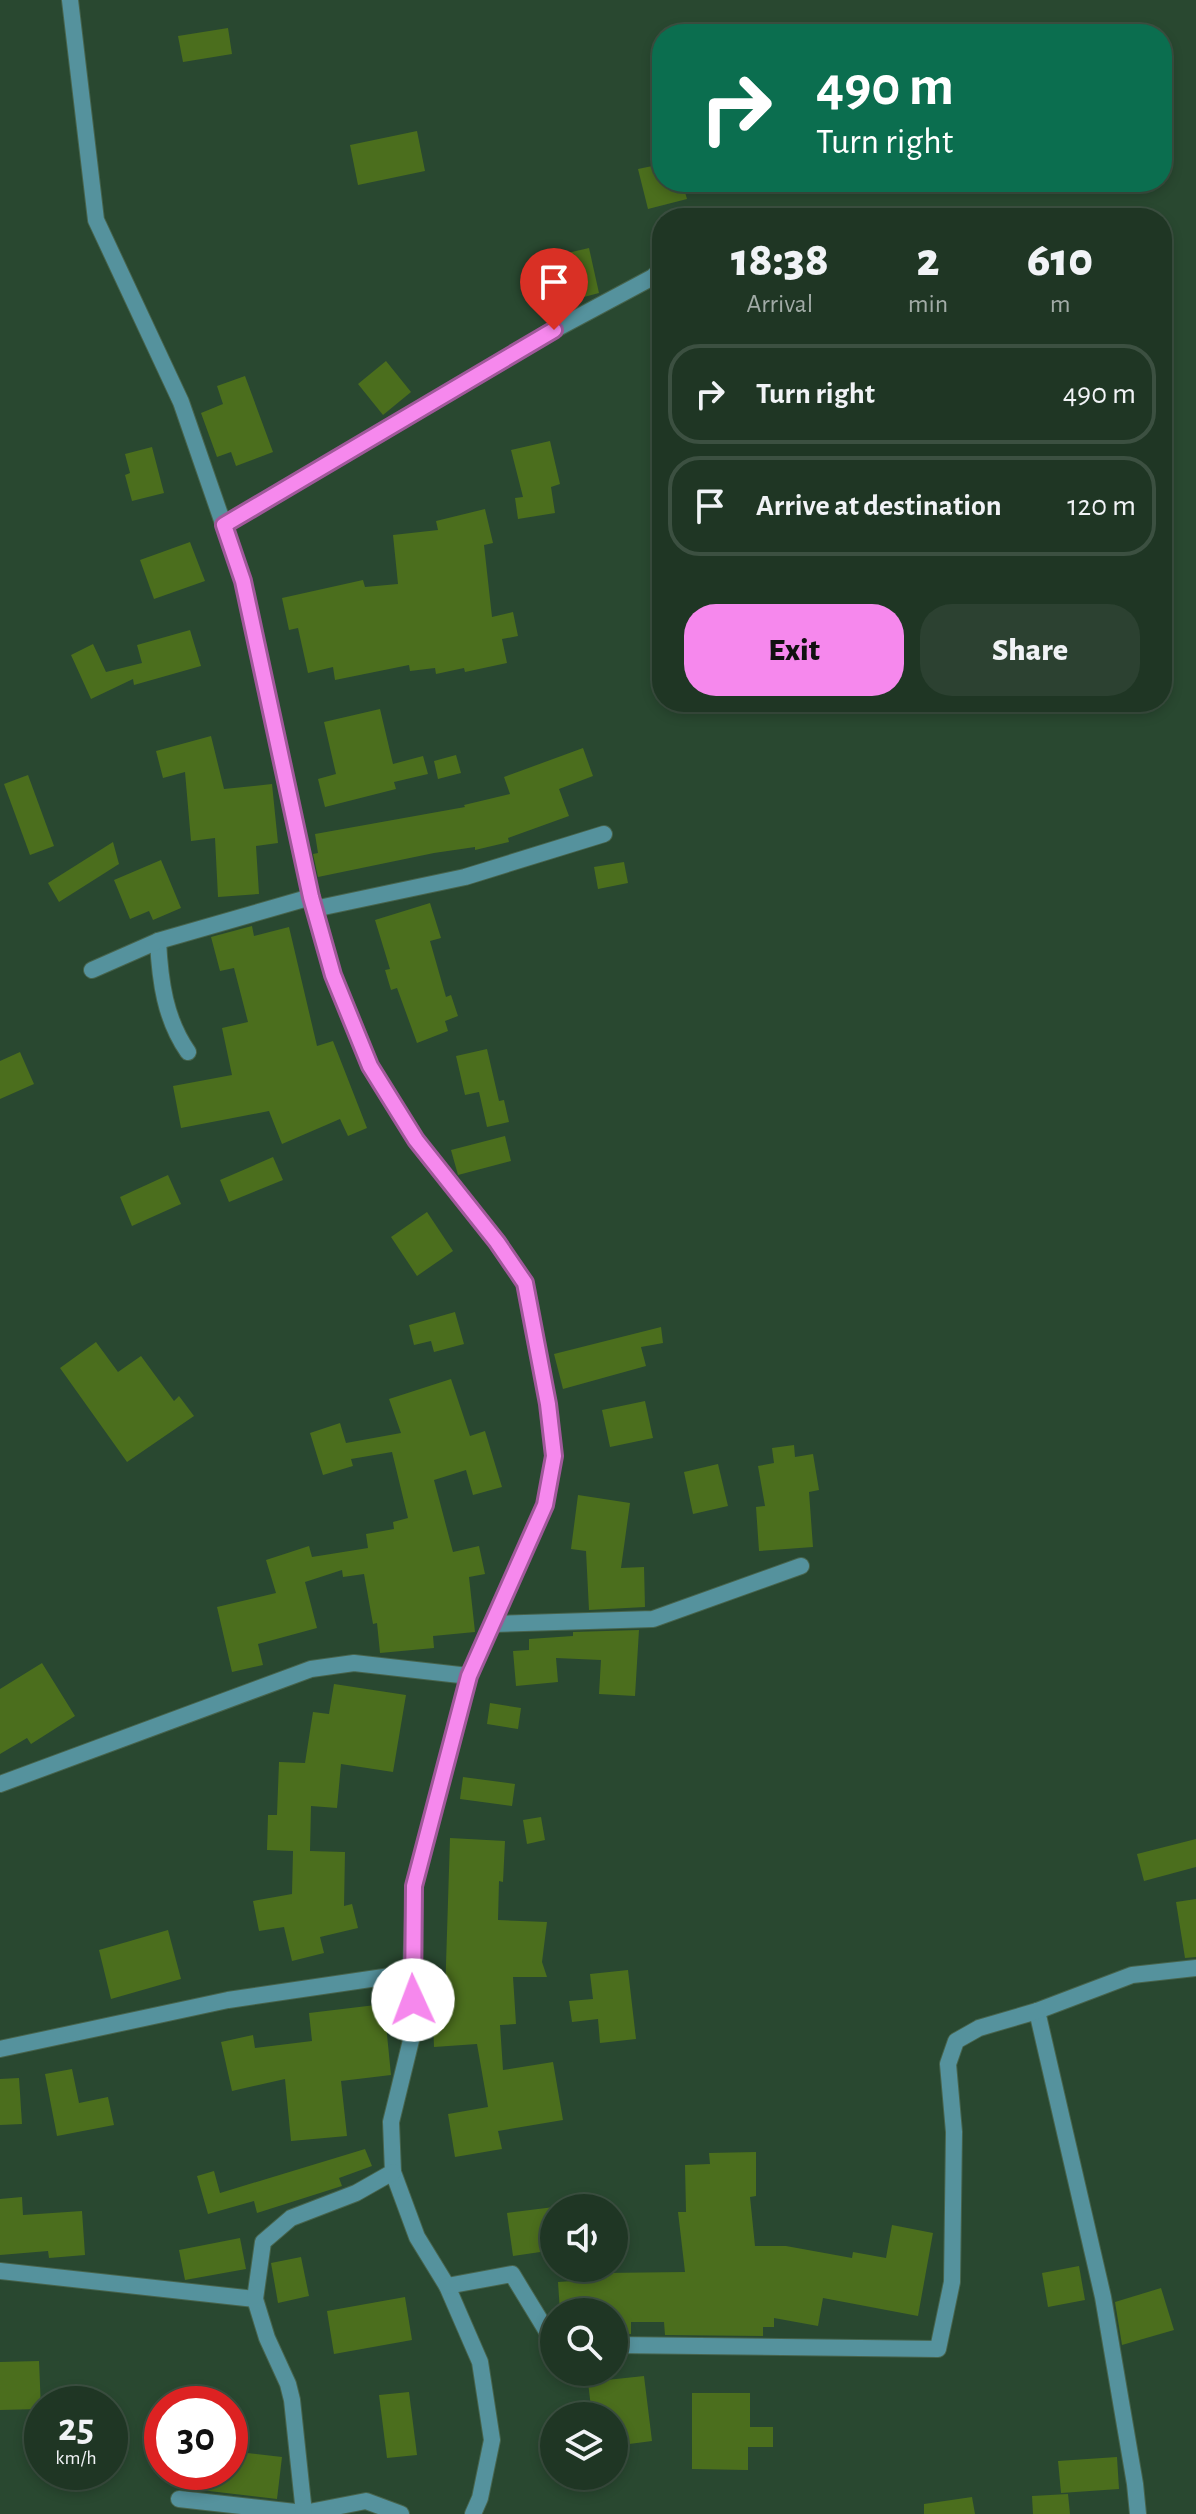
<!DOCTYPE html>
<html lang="en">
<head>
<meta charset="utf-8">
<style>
	:root { --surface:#1f3624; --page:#2c4131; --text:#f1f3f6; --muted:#a1aba6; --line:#3c5041; --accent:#f688ed }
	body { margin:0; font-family:"Alegreya Sans",sans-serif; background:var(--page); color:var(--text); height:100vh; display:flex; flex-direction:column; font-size:30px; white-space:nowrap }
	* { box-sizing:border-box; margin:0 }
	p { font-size:26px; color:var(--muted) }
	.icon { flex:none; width:44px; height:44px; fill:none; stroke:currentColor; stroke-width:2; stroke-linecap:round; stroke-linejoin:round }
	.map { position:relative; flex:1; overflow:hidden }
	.sheet { position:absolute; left:652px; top:208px; width:520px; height:504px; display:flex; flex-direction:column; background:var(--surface); border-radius:32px; box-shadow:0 4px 12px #0003,0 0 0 2px var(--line) }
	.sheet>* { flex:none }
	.banner { position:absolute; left:652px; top:24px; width:520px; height:168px; border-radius:32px; box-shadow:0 4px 12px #0003,0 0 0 2px var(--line); background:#0b6e4f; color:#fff; overflow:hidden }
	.controls { position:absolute; left:540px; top:2194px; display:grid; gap:16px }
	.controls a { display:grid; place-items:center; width:88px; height:88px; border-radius:50%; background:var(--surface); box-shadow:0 4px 12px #0003,0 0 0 2px var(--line); font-size:40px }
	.speed { position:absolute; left:24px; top:2386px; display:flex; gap:16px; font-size:40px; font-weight:700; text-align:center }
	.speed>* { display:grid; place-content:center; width:104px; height:104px; border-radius:50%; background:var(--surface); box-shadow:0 4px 12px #0003,0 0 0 2px var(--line); line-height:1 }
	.speed small { font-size:20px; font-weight:400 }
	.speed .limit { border:12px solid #d22; background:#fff; color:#111 }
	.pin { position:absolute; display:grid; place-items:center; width:68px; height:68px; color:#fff; margin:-82px -34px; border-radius:50% 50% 50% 0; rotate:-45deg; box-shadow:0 0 8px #0007 }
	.pin .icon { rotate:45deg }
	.me { position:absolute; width:88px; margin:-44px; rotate:358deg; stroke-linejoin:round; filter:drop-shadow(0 0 6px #0008) }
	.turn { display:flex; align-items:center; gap:28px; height:168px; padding:0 32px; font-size:36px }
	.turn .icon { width:104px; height:104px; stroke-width:2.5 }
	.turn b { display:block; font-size:56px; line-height:68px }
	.eta { display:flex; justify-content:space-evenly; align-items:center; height:136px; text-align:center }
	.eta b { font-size:48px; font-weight:800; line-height:56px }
	.button { display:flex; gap:16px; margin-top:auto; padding:16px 32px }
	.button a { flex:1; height:92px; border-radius:32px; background:var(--accent); color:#111; font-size:32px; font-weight:800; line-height:92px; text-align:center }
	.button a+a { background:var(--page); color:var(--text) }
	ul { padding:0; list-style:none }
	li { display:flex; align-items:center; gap:24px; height:100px; margin:0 16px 12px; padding:0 16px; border:4px solid var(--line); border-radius:32px }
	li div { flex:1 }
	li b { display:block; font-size:30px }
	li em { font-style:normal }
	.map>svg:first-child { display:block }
	.building { fill:#4b6e1d }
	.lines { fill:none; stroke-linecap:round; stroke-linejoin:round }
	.minor-casing { stroke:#47644d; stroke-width:18 }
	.minor { stroke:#55929d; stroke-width:16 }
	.route-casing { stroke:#a0589a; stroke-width:20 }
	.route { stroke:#f688ed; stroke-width:14 }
</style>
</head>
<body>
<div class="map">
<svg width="1196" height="2514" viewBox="0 0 1196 2514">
	<rect width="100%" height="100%" fill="#294830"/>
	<g class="building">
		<path d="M228 28 232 54 183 62 178 36Z"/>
		<path d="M417 131 425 171 358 185 350 145Z"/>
		<path d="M662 164V182H682L687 199 648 209 638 169Z"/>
		<path d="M589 248 599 293 561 303 550 257Z"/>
		<path d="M386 361 411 392 383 415 358 384Z"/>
		<path d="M245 376 273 452 236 466 231 452 217 457 201 413 223 404 217 386Z"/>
		<path d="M550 441 560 484 551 487 555 513 518 519 515 498 523 497 511 450Z"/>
		<path d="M152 447 164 493 132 501 125 475 130 473 125 454Z"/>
		<path d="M485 509 493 543 484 545 492 617 513 612 518 636 502 639 507 663 465 672 464 668 436 674 435 668 410 671 409 665 335 680 333 667 308 673 298 628 289 630 282 598 363 580 365 587 398 584 393 535 438 530 436 521Z"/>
		<path d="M190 542 205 581 154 599 140 560Z"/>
		<path d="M190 630 201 666 134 685 133 679 91 699 71 655 93 644 106 672 142 663 137 645Z"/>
		<path d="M380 709 393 764 423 756 428 774 394 782 396 789 325 807 318 779 336 774 324 722Z"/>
		<path d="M211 736 224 789 272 784 278 843 256 846 259 894 218 897 215 838 191 841 185 772 163 778 156 751Z"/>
		<path d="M583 748 593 776 559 789 569 816 508 838 509 842 475 850V847L434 853 318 877 313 854 318 853 315 834 465 807 464 805 510 794 504 777Z"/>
		<path d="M456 755 461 773 438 779 434 761Z"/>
		<path d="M28 775 54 846 30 855 4 784Z"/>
		<path d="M113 842 119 864 59 902 48 883Z"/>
		<path d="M161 860 181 908 153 920 149 911 130 919 114 880Z"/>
		<path d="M624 862 628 883 598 889 594 867Z"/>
		<path d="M430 903 441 938 430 941 446 997 451 995 458 1016 445 1021 448 1031 417 1043 397 988 391 990 385 970 390 969 375 920Z"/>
		<path d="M252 926 254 936 289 927 317 1046 333 1041 367 1128 348 1136 340 1119 282 1144 269 1111 181 1128 173 1086 232 1075 222 1028 248 1022 234 968 220 971 211 937Z"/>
		<path d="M487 1049 499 1101 504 1100 509 1122 487 1127 479 1092 465 1095 456 1056Z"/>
		<path d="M20 1052 34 1084 0 1099V1061Z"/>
		<path d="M505 1136 511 1161 458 1175 451 1150Z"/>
		<path d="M273 1157 283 1180 229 1202 220 1180Z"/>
		<path d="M168 1175 181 1204 132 1226 120 1197Z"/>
		<path d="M427 1212 453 1251 417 1276 391 1237Z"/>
		<path d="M455 1312 464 1344 434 1352 431 1341 414 1345 409 1325Z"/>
		<path d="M661 1327 663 1343 641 1347 646 1366 563 1389 554 1354Z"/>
		<path d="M96 1342 118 1372 141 1356 174 1401 179 1396 194 1416 127 1462 60 1368Z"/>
		<path d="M451 1379 470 1436 485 1431 502 1487 473 1495 466 1470 434 1480 453 1552 479 1546 485 1574 469 1577 475 1632 433 1636 434 1648 380 1653 377 1623 373 1624 364 1574 343 1577 342 1570 305 1582 317 1628 258 1644 263 1665 232 1672 217 1607 276 1593 266 1560 309 1546 312 1557 368 1548 366 1534 394 1529 393 1522 408 1518 392 1452 351 1459 353 1466 323 1475 310 1433 340 1423 346 1443 401 1433 389 1399Z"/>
		<path d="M645 1401 653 1438 610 1447 602 1410Z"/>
		<path d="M794 1445 795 1457 813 1454 819 1490 809 1492 813 1547 759 1551 756 1507 765 1506 758 1466 774 1463 772 1448Z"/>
		<path d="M718 1464 728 1506 693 1514 684 1472Z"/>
		<path d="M578 1495 630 1503 621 1568 644 1567 645 1607 589 1610 586 1551 571 1549Z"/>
		<path d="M639 1630 635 1696 599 1694 601 1660 556 1658 558 1682 516 1686 513 1651 529 1650V1639L573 1636V1632Z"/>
		<path d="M42 1663 75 1716 31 1744 27 1738 0 1754V1689Z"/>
		<path d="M334 1684 406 1695 393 1772 341 1764 337 1808 311 1806 310 1851 345 1852 344 1906 352 1904 358 1928 320 1937 324 1953 292 1961 284 1927 259 1931 253 1901 292 1894 293 1851 267 1850 268 1815H277L279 1762 305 1763 313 1712 329 1714Z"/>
		<path d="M490 1703 521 1708 518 1729 487 1724Z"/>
		<path d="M463 1777 515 1784 512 1806 460 1799Z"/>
		<path d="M541 1817 545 1840 527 1844 523 1820Z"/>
		<path d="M450 1838 505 1841 503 1882 499 1881 498 1920 547 1922 542 1962 547 1977H513L516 2024 500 2025 503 2070 553 2062 563 2120 498 2131 502 2149 455 2157 448 2114 488 2107 477 2044 434 2047 433 2021 447 2020 445 1996Z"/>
		<path d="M1196 1839V1867L1144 1881 1137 1854Z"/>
		<path d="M1196 1899V1957L1185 1958 1176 1902Z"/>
		<path d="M168 1930 181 1979 111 1999 99 1950Z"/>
		<path d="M628 1970 636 2039 600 2043 598 2019 572 2022 569 2001 593 1999 590 1974Z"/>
		<path d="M384 2004 391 2075 341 2081 347 2136 291 2141 285 2079 232 2091 221 2042 253 2035 255 2048 312 2041 309 2013Z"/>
		<path d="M72 2069 79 2103 108 2097 114 2125 57 2136 45 2074Z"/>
		<path d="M19 2078 22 2124 0 2125V2079Z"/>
		<path d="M365 2149 372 2166 339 2178 342 2186 257 2213 254 2201 208 2214 197 2176 214 2171 220 2193Z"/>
		<path d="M756 2152V2196L750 2197 755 2246H786L852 2258 853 2252 886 2258 892 2225 933 2233 918 2316 823 2298 818 2326 774 2318V2327H763V2336L665 2335 664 2322H631V2334H614V2312H560L558 2282 604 2279V2273L685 2272 678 2212H686L685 2165 710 2164 709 2153Z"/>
		<path d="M22 2197 23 2215 82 2211 85 2255 49 2258 48 2251 0 2255V2199Z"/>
		<path d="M554 2207V2250L513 2256 507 2213Z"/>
		<path d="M240 2238 246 2269 185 2280 179 2250Z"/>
		<path d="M301 2257 309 2296 278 2303 271 2263Z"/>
		<path d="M1079 2266 1085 2300 1048 2307 1042 2273Z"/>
		<path d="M1161 2288 1174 2330 1122 2345 1115 2302Z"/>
		<path d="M405 2297 412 2340 334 2354 327 2311Z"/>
		<path d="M39 2361 41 2409 0 2410V2362Z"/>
		<path d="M644 2376 652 2441 614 2446V2416H592L588 2382Z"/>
		<path d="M409 2392 417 2455 387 2458 379 2395Z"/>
		<path d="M692 2393H750V2427H773V2447H748V2470L692 2469Z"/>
		<path d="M230 2451 282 2457 277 2499 192 2489 194 2472H230Z"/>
		<path d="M1117 2457 1119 2489 1061 2493 1058 2461Z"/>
		<path d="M1068 2494 1070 2514H1033L1032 2496Z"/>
		<path d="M972 2497 975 2514H924V2504Z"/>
	</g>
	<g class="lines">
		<defs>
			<g id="minor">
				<path d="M70 0 96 220 181 402 243 581 311 897 333 975 370 1066 416 1140 497 1242 525 1283 548 1404 554 1456 545 1505 469 1676 414 1886 411 1973 414 2028 391 2122 393 2172 417 2237 447 2286 480 2362 492 2440 480 2498 473 2514"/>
				<path d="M224 525 554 330 653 277 662 268"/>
				<path d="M314 909 465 877 604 834"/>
				<path d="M158 941C160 981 165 1019 188 1052"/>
				<path d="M92 970 158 941 311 897"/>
				<path d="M492 1624 653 1619 801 1566"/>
				<path d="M0 1784 311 1669 354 1663 469 1676"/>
				<path d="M1037 2011 1103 2297 1135 2484 1138 2514"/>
				<path d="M0 2049 228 2000 411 1973"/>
				<path d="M0 2271 255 2299"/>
				<path d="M447 2286 512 2274 554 2343"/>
				<path d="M614 2345 938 2349 952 2282 954 2132 948 2064 956 2041 979 2028 1037 2011 1132 1975 1196 1968"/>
				<path d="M179 2499 304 2513 366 2501 401 2514"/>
				<path d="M304 2513 292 2400 288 2384 267 2338 255 2299 263 2242 291 2218 356 2193 393 2172"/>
			</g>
		</defs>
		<use href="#minor" class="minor-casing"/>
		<use href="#minor" class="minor"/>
	</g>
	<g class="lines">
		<defs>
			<path id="route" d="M413 2000 414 1886 469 1676 545 1505 554 1456 548 1404 525 1283 497 1242 416 1140 370 1066 333 975 311 897 243 581 224 525 554 330"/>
		</defs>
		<use href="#route" class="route-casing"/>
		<use href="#route" class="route"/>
	</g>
</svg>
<div class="controls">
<a><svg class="icon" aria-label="sound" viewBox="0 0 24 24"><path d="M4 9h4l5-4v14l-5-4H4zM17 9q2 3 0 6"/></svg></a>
<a><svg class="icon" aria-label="search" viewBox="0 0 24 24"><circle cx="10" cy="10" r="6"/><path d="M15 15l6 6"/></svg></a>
<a><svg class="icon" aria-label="layers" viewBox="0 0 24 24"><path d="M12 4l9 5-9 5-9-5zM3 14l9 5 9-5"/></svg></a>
</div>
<div class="speed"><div>25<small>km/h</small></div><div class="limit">30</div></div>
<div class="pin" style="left:554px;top:330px;background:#d93025"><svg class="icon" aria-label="arrive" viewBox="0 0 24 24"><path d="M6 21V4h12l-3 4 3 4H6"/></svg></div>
<svg class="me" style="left:413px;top:2000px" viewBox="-20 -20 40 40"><circle r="19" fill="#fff"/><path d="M0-13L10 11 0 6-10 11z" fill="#f688ed"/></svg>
<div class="banner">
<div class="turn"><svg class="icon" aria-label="right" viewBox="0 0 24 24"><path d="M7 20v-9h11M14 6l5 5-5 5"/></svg><div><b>490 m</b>Turn right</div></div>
</div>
<section class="sheet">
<div class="eta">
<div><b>18:38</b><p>Arrival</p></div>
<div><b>2</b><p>min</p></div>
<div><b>610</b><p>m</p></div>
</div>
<ul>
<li><svg class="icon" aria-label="right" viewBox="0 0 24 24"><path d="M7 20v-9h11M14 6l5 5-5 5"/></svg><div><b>Turn right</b></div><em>490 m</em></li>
<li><svg class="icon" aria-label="arrive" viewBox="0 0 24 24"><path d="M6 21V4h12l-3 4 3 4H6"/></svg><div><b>Arrive at destination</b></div><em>120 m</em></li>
</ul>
<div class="button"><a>Exit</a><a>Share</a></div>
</section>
</div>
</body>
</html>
